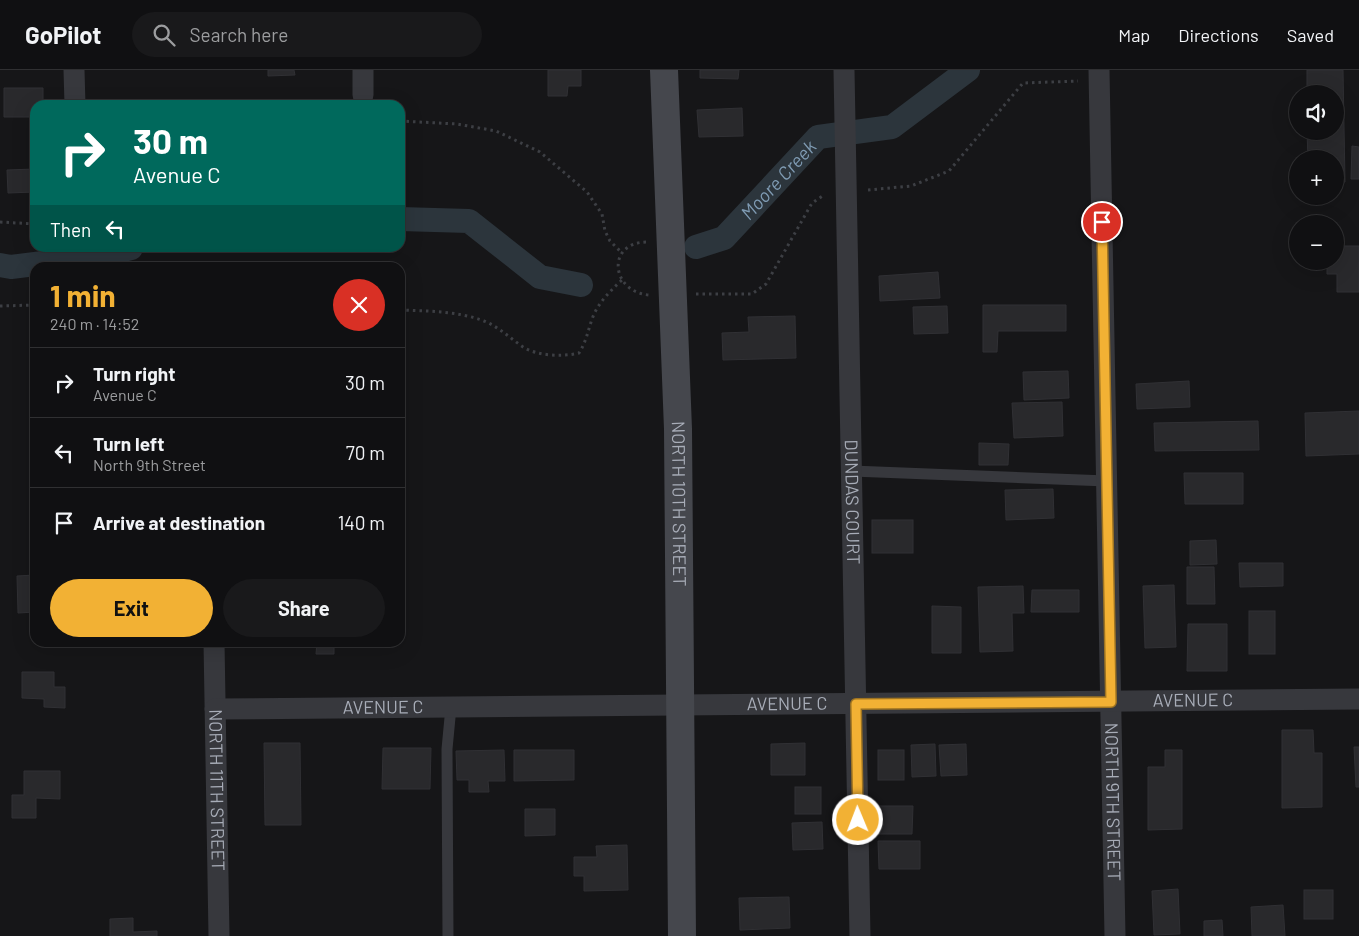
<!DOCTYPE html>
<html lang="en">
<head>
<meta charset="utf-8">
<style>
	:root { --surface:#101012; --page:#19191b; --text:#f1f3f6; --muted:#9c9d9f; --line:#303032; --accent:#f2b134 }
	body { margin:0; font-family:Barlow,sans-serif; background:var(--page); color:var(--text); height:100vh; display:flex; flex-direction:column; font-size:19px; white-space:nowrap }
	* { box-sizing:border-box; margin:0 }
	p { font-size:16px; color:var(--muted) }
	.icon { flex:none; width:28px; height:28px; fill:none; stroke:currentColor; stroke-width:2; stroke-linecap:round; stroke-linejoin:round }
	.map { position:relative; flex:1; overflow:hidden }
	.panel { position:absolute; left:30px; top:192px; width:375px; height:385px; display:flex; flex-direction:column; background:var(--surface); border-radius:15px; box-shadow:0 5px 20px #0002,0 0 0 1px var(--line) }
	.panel>* { flex:none }
	.banner { position:absolute; left:30px; top:30px; width:375px; height:152px; border-radius:15px; box-shadow:0 5px 20px #0002,0 0 0 1px var(--line); background:#00695c; color:#fff; overflow:hidden }
	.fabs { position:absolute; left:1289px; top:15px; display:grid; gap:10px }
	.fabs a { display:grid; place-items:center; width:55px; height:55px; border-radius:50%; background:var(--surface); box-shadow:0 5px 20px #0002,0 0 0 1px var(--line); font-size:25px }
	.pin { position:absolute; display:grid; place-items:center; width:42px; height:42px; color:#fff; margin:-21px; border:2px solid #fff; border-radius:50%; box-shadow:0 1px 5px #0007 }
	.me { position:absolute; width:55px; margin:-28px; rotate:359deg; stroke-linejoin:round; filter:drop-shadow(0 0 4px #0008) }
	.turn { display:flex; align-items:center; gap:18px; height:105px; padding:0 20px; font-size:22px }
	.turn .icon { width:65px; height:65px; stroke-width:2.5 }
	.turn b { display:block; font-size:35px; line-height:42px }
	.then { display:flex; align-items:center; height:48px; padding:0 20px; background:#0003; gap:10px; font-size:19px }
	.round { display:grid; place-items:center; flex:none; width:52px; height:52px; border-radius:26px; background:var(--page) }
	.head { display:flex; align-items:center; justify-content:space-between; height:85px; padding:0 20px }
	h1 { font-size:30px; font-weight:700; line-height:38px; color:var(--accent) }
	.primary-button { display:flex; gap:10px; margin-top:auto; padding:10px 20px }
	.primary-button a { flex:1; height:58px; border-radius:30px; background:var(--accent); color:#111; font-size:20px; font-weight:700; line-height:58px; text-align:center }
	.primary-button a+a { background:var(--page); color:var(--text) }
	ul { padding:0; list-style:none }
	li { display:flex; align-items:center; gap:15px; height:70px; padding:0 20px; border-top:1px solid var(--line) }
	li div { flex:1 }
	li b { display:block; font-size:19px }
	li em { font-style:normal }
	header { display:flex; align-items:center; gap:30px; box-sizing:border-box; height:70px; padding:0 25px; background:var(--surface); border-bottom:1px solid var(--line) }
	header strong { font-size:24px }
	nav { display:flex; gap:28px; margin-inline-start:auto; font-size:18px }
	.search { width:350px; height:45px; background:var(--page); display:flex; align-items:center; gap:12px; box-sizing:border-box; padding:0 18px; border-radius:28px; color:var(--muted); font-size:19px }
	.map>svg:first-child { display:block }
	.lines { fill:none; stroke-linecap:round; stroke-linejoin:round }
	.canal { stroke:#2c353c; stroke-width:24 }
	.building { fill:#29292c; stroke:#303034 }
	.path { stroke:#3d3f44; stroke-width:3; stroke-dasharray:2.5 4; stroke-linecap:butt }
	.lane { stroke:#37383d; stroke-width:11 }
	.street { stroke:#37383d; stroke-width:21 }
	.secondary { stroke:#45474d; stroke-width:28 }
	.route-casing { stroke:#9d7322; stroke-width:12 }
	.route { stroke:#f2b134; stroke-width:9 }
	.labels { text-anchor:middle; stroke-width:5; stroke-linejoin:round; paint-order:stroke }
	.street-label { font-size:18px; fill:#a8adb8; stroke:#111113 }
	.water-label { font-size:19px; font-style:italic; fill:#7f9bb3; stroke:#111113 }
</style>
</head>
<body>
<header>
<strong>GoPilot</strong>
<div class="search"><svg class="icon" aria-label="search" viewBox="0 0 24 24"><circle cx="10" cy="10" r="6"/><path d="M15 15l6 6"/></svg>Search here</div>
<nav><a>Map</a><a>Directions</a><a>Saved</a></nav>
</header>
<div class="map">
<svg width="1359" height="866" viewBox="0 0 1359 866">
	<rect width="100%" height="100%" fill="#161618"/>
	<g class="lines">
		<g class="canal">
			<path d="M400 149 469 151 540 207 581 215"/>
			<path id="s1" d="M696 177 724 168 818 67 892 57 968 0"/>
			<path d="M0 195 11 197 99 186 131 178"/>
		</g>
	</g>
	<g class="building">
		<path d="M268 0H294L295 5 268 6Z"/>
		<path d="M548 0H581V16H568L567 26H548Z"/>
		<path d="M700 0H739L738 9 700 8Z"/>
		<path d="M1307 0H1343L1345 112H1335V89H1308L1307 61H1335V24H1307Z"/>
		<path d="M4 18H43V35H35V47H4Z"/>
		<path d="M742 38 743 66 699 67 697 40Z"/>
		<path d="M1352 76 1359 77V109H1351Z"/>
		<path d="M35 99V122L8 123 7 100Z"/>
		<path d="M1335 176H1359V222H1337V204H1327V191H1335Z"/>
		<path d="M938 202 940 228 880 231 879 206Z"/>
		<path d="M983 235H1066V261H998L997 282H983Z"/>
		<path d="M947 236 948 263 914 264 913 237Z"/>
		<path d="M795 246 796 288 723 290 722 263 749 262 748 247Z"/>
		<path d="M1068 301 1069 328 1024 330 1023 302Z"/>
		<path d="M1189 311 1190 337 1137 339 1136 314Z"/>
		<path d="M1062 332 1063 366 1014 368 1012 333Z"/>
		<path d="M1359 341V384L1306 386 1305 343Z"/>
		<path d="M1258 351 1259 380 1155 381 1154 353Z"/>
		<path d="M979 373 1009 374 1008 395H979Z"/>
		<path d="M1184 403H1243V434H1185Z"/>
		<path d="M1053 419 1054 448 1006 450 1005 420Z"/>
		<rect x="872" y="450" width="41" height="33"/>
		<path d="M1216 470 1217 494 1190 495V471Z"/>
		<path d="M1239 493H1283V516L1240 517Z"/>
		<path d="M1187 497H1214L1215 534H1187Z"/>
		<path d="M35 505V542L18 543 17 506Z"/>
		<path d="M1174 515 1176 577 1145 578 1143 516Z"/>
		<path d="M1023 516 1024 543H1012L1013 581 980 582 978 517Z"/>
		<path d="M1032 520H1079V542H1031Z"/>
		<path d="M932 536 961 537V583H932Z"/>
		<rect x="1249" y="541" width="26" height="43"/>
		<path d="M1188 554H1227V601H1187Z"/>
		<path d="M317 572H362V576H334V584H316Z"/>
		<path d="M22 602H54V617H65V638L44 637V629L22 628Z"/>
		<path d="M1282 660H1313L1314 683H1322V737L1282 738Z"/>
		<path d="M264 673H300L301 755H265Z"/>
		<path d="M805 673V705H771V674Z"/>
		<path d="M935 674 936 706 912 707 911 675Z"/>
		<path d="M966 674 967 705 941 706 939 675Z"/>
		<path d="M1354 677H1359V717H1356Z"/>
		<path d="M383 678H431L430 719H382Z"/>
		<path d="M504 680 505 711H488L489 722H469V710H457L456 681Z"/>
		<path d="M514 680H574V710L514 711Z"/>
		<rect x="878" y="680" width="26" height="30"/>
		<path d="M1165 680H1182V759L1148 760V697H1165Z"/>
		<path d="M24 701H60V729L36 728V748H12V725H24Z"/>
		<rect x="795" y="717" width="26" height="27"/>
		<path d="M878 736H913L912 764H878Z"/>
		<path d="M525 739H555V765L525 766Z"/>
		<path d="M822 752 823 779 793 780 792 753Z"/>
		<path d="M878 771H920V799H879Z"/>
		<path d="M627 775 628 820 584 821V806H574V787H597L596 776Z"/>
		<path d="M1178 819 1180 864 1154 865 1152 821Z"/>
		<rect x="1304" y="820" width="29" height="29"/>
		<path d="M789 827 790 858 740 860 739 828Z"/>
		<path d="M1283 835 1285 866H1252L1251 837Z"/>
		<path d="M133 848V862L157 861V866H110V849Z"/>
		<path d="M1222 850 1223 866H1204V851Z"/>
	</g>
	<g class="lines">
		<g class="path">
			<path d="M400 51 457 54 496 61 540 82 587 122 602 144 605 161 610 171 622 183"/>
			<path d="M868 120 911 116 949 101 1023 13 1078 11"/>
			<path d="M0 152 35 154"/>
			<path d="M646 172C606 173 611 222 649 225"/>
			<path d="M696 224H752L766 214 812 133 824 125"/>
			<path d="M0 236 35 235"/>
			<path d="M400 240C427 241 458 241 484 251 499 257 510 268 523 277 537 286 563 287 579 283 586 272 588 261 592 249 598 233 609 222 622 210"/>
		</g>
		<g class="lane">
			<path d="M852 401 1107 411"/>
			<path d="M448 866 447 679 451 637"/>
		</g>
		<g class="street">
			<path d="M74 0 75 35"/>
			<path d="M363 0V25"/>
			<path id="s2" d="M844 0 860 866"/>
			<path id="s3" d="M1099 0 1115 866"/>
			<path id="s4" d="M214 572 219 866"/>
			<path id="s5" d="M215 639 1359 629"/>
		</g>
		<path class="secondary" id="s6" d="M664 0 678 359 682 866"/>
	</g>
	<g class="lines">
		<defs>
			<path id="route" d="M858 750 856 634 1111 632 1102 152"/>
		</defs>
		<use href="#route" class="route-casing"/>
		<use href="#route" class="route"/>
	</g>
	<g class="labels">
		<g class="street-label">
			<text dy="6" stroke="none"><textPath href="#s6" startOffset="434">NORTH 10TH STREET</textPath></text>
			<text dy="6" stroke="none"><textPath href="#s2" startOffset="432">DUNDAS COURT</textPath></text>
			<text dy="6" stroke="none"><textPath href="#s5" startOffset="978">AVENUE C</textPath></text>
			<text dy="6" stroke="none"><textPath href="#s5" startOffset="572">AVENUE C</textPath></text>
			<text dy="6" stroke="none"><textPath href="#s5" startOffset="168">AVENUE C</textPath></text>
			<text dy="6" stroke="none"><textPath href="#s4" startOffset="148">NORTH 11TH STREET</textPath></text>
			<text dy="6" stroke="none"><textPath href="#s3" startOffset="732">NORTH 9TH STREET</textPath></text>
		</g>
		<g class="water-label">
			<text dy="7" stroke="none"><textPath href="#s1" startOffset="109">Moore Creek</textPath></text>
		</g>
	</g>
</svg>
<div class="fabs">
<a><svg class="icon" aria-label="sound" viewBox="0 0 24 24"><path d="M4 9h4l5-4v14l-5-4H4zM17 9q2 3 0 6"/></svg></a>
<a>+</a>
<a>−</a>
</div>
<div class="pin" style="left:1102px;top:152px;background:#d93025"><svg class="icon" aria-label="arrive" viewBox="0 0 24 24"><path d="M6 21V4h12l-3 4 3 4H6"/></svg></div>
<svg class="me" style="left:858px;top:750px" viewBox="-20 -20 40 40"><circle r="17" fill="#f2b134" stroke="#fff" stroke-width="3"/><path d="M0-11L8 9 0 5-8 9z" fill="#fff"/></svg>
<div class="banner">
<div class="turn"><svg class="icon" aria-label="right" viewBox="0 0 24 24"><path d="M7 20v-9h11M14 6l5 5-5 5"/></svg><div><b>30 m</b>Avenue C</div></div>
<div class="then">Then<svg class="icon" aria-label="left" viewBox="0 0 24 24"><path d="M17 20v-9H6M10 6l-5 5 5 5"/></svg></div>
</div>
<section class="panel">
<div class="head"><div><h1>1 min</h1><p>240 m · 14:52</p></div><a class="round" style="background:#d93025;color:#fff"><svg class="icon" aria-label="close" viewBox="0 0 24 24"><path d="M6 6l12 12M18 6L6 18"/></svg></a></div>
<ul>
<li><svg class="icon" aria-label="right" viewBox="0 0 24 24"><path d="M7 20v-9h11M14 6l5 5-5 5"/></svg><div><b>Turn right</b><p>Avenue C</p></div><em>30 m</em></li>
<li><svg class="icon" aria-label="left" viewBox="0 0 24 24"><path d="M17 20v-9H6M10 6l-5 5 5 5"/></svg><div><b>Turn left</b><p>North 9th Street</p></div><em>70 m</em></li>
<li><svg class="icon" aria-label="arrive" viewBox="0 0 24 24"><path d="M6 21V4h12l-3 4 3 4H6"/></svg><div><b>Arrive at destination</b></div><em>140 m</em></li>
</ul>
<div class="primary-button"><a>Exit</a><a>Share</a></div>
</section>
</div>
</body>
</html>
